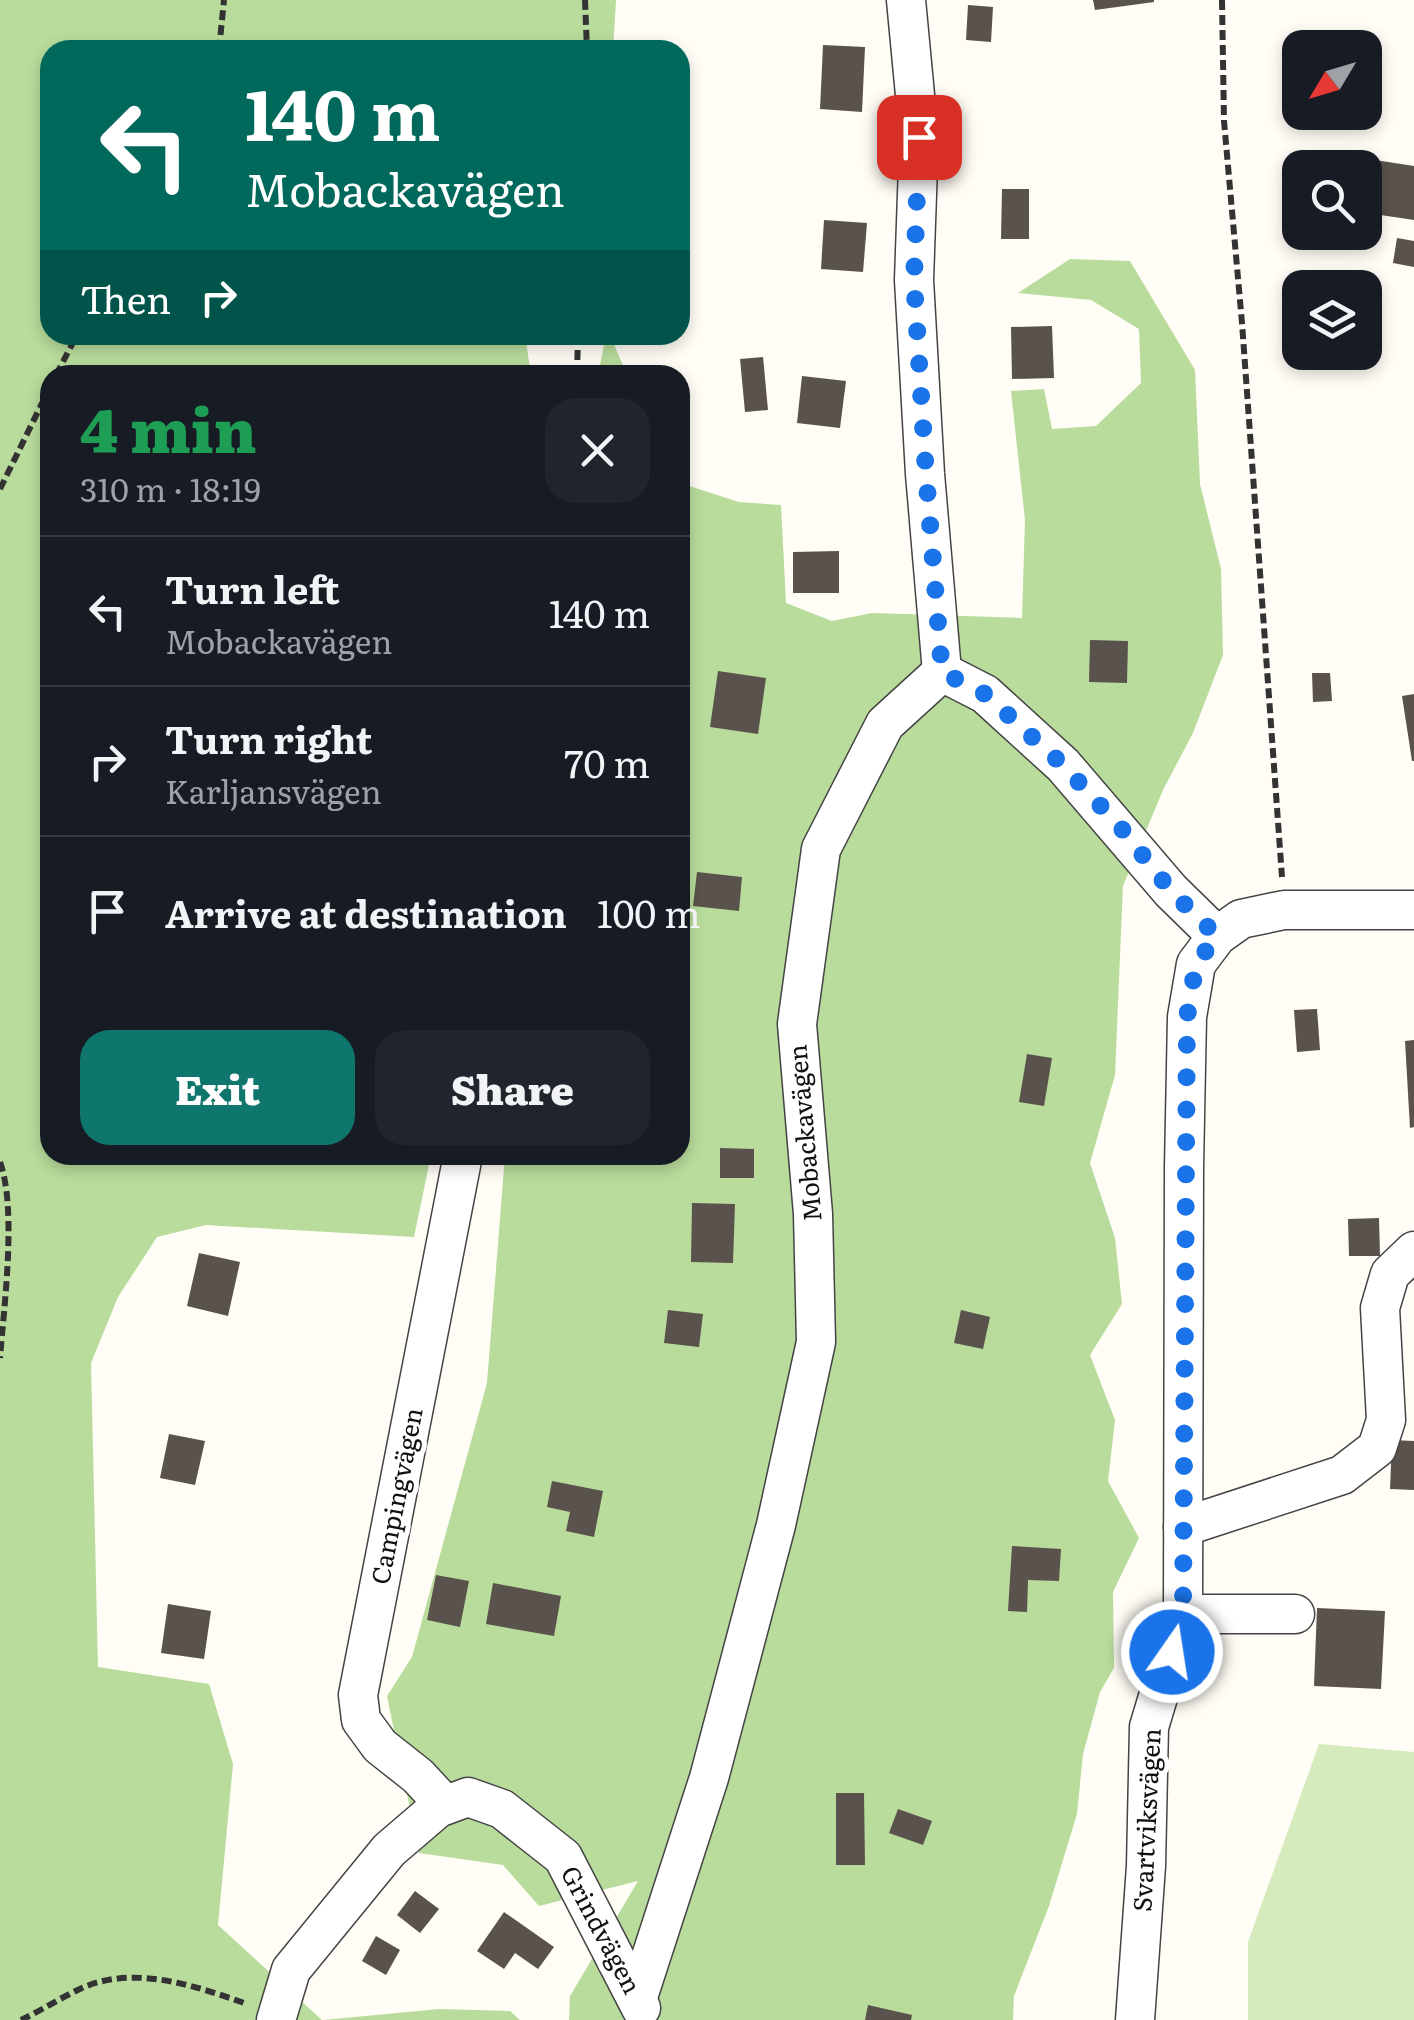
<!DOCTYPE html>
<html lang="en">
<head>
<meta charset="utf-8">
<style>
	:root { --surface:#171b24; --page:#20242c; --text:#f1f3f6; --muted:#9ea1a6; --line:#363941; --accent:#0f766e }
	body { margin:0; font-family:Literata,serif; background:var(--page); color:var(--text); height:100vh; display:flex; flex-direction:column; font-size:38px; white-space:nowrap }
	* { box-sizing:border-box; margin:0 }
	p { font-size:32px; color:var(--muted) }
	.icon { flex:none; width:55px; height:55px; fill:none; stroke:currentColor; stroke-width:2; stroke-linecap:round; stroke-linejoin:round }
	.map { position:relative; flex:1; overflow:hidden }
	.sheet { position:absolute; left:40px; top:365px; width:650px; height:800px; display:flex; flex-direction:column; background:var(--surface); border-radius:30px; box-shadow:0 5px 15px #0003 }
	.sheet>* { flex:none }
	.banner { position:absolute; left:40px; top:40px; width:650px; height:305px; border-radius:30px; box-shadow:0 5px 15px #0003; background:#00695c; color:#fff; overflow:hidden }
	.needle { width:65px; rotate:232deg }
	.controls { position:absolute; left:1282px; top:30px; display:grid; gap:20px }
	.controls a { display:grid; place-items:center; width:100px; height:100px; border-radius:20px; background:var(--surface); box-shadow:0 5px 15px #0003; font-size:50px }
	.pin { position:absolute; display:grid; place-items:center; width:85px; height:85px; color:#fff; margin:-42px; border-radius:20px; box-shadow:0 5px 15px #0006 }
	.me { position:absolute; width:110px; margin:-55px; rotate:13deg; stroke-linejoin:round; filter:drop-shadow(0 0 8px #0008) }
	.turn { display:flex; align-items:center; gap:35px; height:210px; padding:0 40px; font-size:45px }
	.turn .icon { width:130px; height:130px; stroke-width:2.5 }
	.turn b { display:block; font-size:70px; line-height:85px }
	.then { display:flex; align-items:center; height:95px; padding:0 40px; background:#0003; gap:20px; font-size:38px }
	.round { display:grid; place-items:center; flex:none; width:105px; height:105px; border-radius:30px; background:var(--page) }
	.headline { display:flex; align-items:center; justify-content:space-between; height:170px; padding:0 40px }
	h1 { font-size:60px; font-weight:800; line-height:75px; color:#1e9e55 }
	.action { display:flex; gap:20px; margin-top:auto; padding:20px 40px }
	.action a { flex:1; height:115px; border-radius:30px; background:var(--accent); color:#fff; font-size:40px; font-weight:800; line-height:115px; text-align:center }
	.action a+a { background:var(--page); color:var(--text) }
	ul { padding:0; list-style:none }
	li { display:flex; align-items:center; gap:30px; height:150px; padding:0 40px; border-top:2px solid var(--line) }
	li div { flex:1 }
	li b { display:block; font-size:38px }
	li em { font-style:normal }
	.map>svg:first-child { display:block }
	.green { fill:#d5ebbd }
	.forest { fill:#b9dc9c }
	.building { fill:#5a524d }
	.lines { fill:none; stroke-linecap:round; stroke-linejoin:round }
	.minor-casing { stroke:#444; stroke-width:41 }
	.path { stroke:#333; stroke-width:6; stroke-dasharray:10 5; stroke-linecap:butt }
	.minor { stroke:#fff; stroke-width:38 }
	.route { stroke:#1a73e8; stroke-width:18; stroke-dasharray:0 32.4 }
	.labels { text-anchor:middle; stroke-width:10; stroke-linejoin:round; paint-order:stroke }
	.street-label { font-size:25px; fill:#111; stroke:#fff }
</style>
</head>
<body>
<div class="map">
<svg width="1414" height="2020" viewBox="0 0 1414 2020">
	<rect width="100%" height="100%" fill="#fffdf5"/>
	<path class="green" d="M1319 1744 1414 1752V2020H1248V1942Z"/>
	<g class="forest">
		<path d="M0 0H616L613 50H50V335H525L531 375H50V1155H431L414 1237 206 1225 157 1237 118 1297 91 1363 98 1667 209 1684 233 1764 218 1925 322 2020H0Z"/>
		<path d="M1070 259 1130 261 1195 370 1200 484 1221 569 1223 655 1193 733 1163 790 1123 886 1115 1075 1090 1163 1115 1238 1122 1304 1090 1355 1115 1420 1108 1481 1139 1538 1113 1592 1114 1668 1100 1692 1083 1754 1077 1814 1049 1906 1014 1996 1013 2020H569L570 1996 638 1881 539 1906 503 1865 419 1853 387 1696 412 1657 487 1383 505 1155H680V479L683 484 739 502 781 505 786 603 832 621 872 613 1022 618 1025 520 1011 391 1044 389 1052 429 1096 426 1141 383 1139 329 1091 300 1018 293Z"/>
		<path d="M606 335H610L627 375H598Z"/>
		<path d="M439 2009 510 2011 520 2020H323Z"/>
	</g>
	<g class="building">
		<path d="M1093 0H1154V2L1095 10Z"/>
		<path d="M968 5 993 7 991 42 966 40Z"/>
		<path d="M823 45 865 47 862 112 820 109Z"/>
		<path d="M1375 160 1414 166V220L1367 213Z"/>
		<path d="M1002 189H1029V239H1001Z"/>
		<path d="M824 220 867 223 863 272 821 269Z"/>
		<path d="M1397 238 1414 241V267L1393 263Z"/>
		<path d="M1052 326 1054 378 1012 379 1011 327Z"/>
		<path d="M763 357 768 410 745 412 740 359Z"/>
		<path d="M802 376 846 381 840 428 797 423Z"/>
		<path d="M839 551V593H793V552Z"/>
		<path d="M1090 640 1128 641 1127 683 1089 682Z"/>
		<path d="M718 671 766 678 758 734 710 727Z"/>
		<path d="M1312 673H1330L1332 701 1313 702Z"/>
		<path d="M1414 694V761H1412L1402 696Z"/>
		<path d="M697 872 742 877 739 911 693 906Z"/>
		<path d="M1317 1009 1320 1050 1297 1052 1294 1010Z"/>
		<path d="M1414 1040V1127L1410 1128 1405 1041Z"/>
		<path d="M1027 1054 1052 1058 1044 1106 1019 1102Z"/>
		<path d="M720 1148 754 1149V1178H720Z"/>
		<path d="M692 1203 735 1204 733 1263 691 1262Z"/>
		<path d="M1379 1218 1380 1256H1349L1348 1219Z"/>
		<path d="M199 1253 240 1262 228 1316 187 1306Z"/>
		<path d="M668 1310 703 1314 699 1347 664 1343Z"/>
		<path d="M961 1310 990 1317 983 1349 954 1343Z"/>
		<path d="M169 1434 205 1441 195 1485 160 1478Z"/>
		<path d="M1392 1440 1414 1441V1490L1390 1489Z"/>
		<path d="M552 1481 603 1491 594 1537 566 1531 570 1512 547 1507Z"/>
		<path d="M1012 1546 1061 1549 1059 1581 1028 1580 1027 1612 1008 1611Z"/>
		<path d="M436 1575 469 1581 460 1627 427 1620Z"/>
		<path d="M493 1583 561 1596 554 1636 486 1624Z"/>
		<path d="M168 1604 211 1611 204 1659 161 1653Z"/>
		<path d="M1317 1608 1385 1611 1381 1689 1314 1686Z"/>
		<path d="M836 1793H864L865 1865H836Z"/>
		<path d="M898 1809 932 1821 923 1845 889 1833Z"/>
		<path d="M415 1891 439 1909 420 1933 397 1915Z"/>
		<path d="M504 1912 554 1947 538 1969 515 1953 504 1969 477 1951Z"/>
		<path d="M376 1936 400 1950 386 1975 362 1961Z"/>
		<path d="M868 2005 912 2015 911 2020H865Z"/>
	</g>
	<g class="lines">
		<defs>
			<g id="minor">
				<path d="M906 0 919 137 914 280 925 474 942 672"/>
				<path d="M1183 1527 1342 1475 1377 1448 1386 1420 1380 1308 1390 1274 1414 1251"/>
				<path d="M1183 1614H1295"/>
				<path d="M445 1805 418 1776 380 1746 361 1720 358 1695 463 1155"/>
				<path d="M638 1997 709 1778 776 1525 816 1342 813 1214 797 1024 821 849 885 724 942 672 985 694 1063 765 1171 891 1217 936"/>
				<path d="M276 2020 291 1970 389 1850 438 1808 468 1797 502 1809 563 1857 641 2008"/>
				<path d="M1135 2020 1146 1866 1149 1727 1183 1614 1184 1167 1187 1017 1196 964 1217 936 1241 919 1284 910H1414"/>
			</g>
		</defs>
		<use href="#minor" class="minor-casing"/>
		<g class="path">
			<path d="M585 0 587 50"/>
			<path d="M1222 0 1224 121 1242 323 1282 877"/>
			<path d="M219 50 224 0"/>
			<path d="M56 375 77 335"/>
			<path d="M577 375 578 335"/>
			<path d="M0 489 50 387"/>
			<path d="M0 1162C17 1209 4 1306 0 1358"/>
			<path d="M21 2020C45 2009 75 1988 99 1982 148 1969 201 1988 247 2004"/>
		</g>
		<use href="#minor" class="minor"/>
	</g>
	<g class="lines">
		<path class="route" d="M919 137 914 280 926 474 942 672 985 694 1063 765 1122 829 1171 891 1217 936 1196 964 1187 1017 1183 1614 1172 1652"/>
	</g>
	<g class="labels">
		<g class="street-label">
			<text transform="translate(805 1133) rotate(-95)" y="9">Mobackavägen</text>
			<text transform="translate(397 1496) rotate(-79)" y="9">Campingvägen</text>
			<text transform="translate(1147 1820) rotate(-87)" y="9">Svartviksvägen</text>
			<text transform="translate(601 1930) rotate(62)" y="9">Grindvägen</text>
		</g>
	</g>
</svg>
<div class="controls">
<a><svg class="needle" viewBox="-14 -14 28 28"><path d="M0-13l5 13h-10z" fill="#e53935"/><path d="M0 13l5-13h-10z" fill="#9ea1a6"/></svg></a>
<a><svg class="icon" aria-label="search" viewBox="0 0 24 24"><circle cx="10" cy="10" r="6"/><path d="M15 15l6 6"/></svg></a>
<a><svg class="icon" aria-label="layers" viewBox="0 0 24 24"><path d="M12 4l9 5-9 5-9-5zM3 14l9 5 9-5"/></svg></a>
</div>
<div class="pin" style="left:919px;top:137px;background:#d93025"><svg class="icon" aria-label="arrive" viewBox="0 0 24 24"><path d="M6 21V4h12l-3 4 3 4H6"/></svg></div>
<svg class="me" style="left:1172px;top:1652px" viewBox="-20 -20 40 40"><circle r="17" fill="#1a73e8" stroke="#fff" stroke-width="3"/><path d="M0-11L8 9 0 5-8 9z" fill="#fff"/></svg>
<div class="banner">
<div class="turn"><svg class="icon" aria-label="left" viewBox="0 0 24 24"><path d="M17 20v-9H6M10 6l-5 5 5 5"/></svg><div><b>140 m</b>Mobackavägen</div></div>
<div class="then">Then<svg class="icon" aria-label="right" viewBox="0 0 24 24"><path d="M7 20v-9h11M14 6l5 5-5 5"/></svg></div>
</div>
<section class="sheet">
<div class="headline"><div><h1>4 min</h1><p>310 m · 18:19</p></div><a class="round"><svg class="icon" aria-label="close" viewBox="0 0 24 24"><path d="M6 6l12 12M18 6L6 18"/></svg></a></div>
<ul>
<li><svg class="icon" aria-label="left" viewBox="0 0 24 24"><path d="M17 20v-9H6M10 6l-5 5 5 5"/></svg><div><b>Turn left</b><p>Mobackavägen</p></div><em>140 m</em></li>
<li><svg class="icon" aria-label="right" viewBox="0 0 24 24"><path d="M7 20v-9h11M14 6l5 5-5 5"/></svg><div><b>Turn right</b><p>Karljansvägen</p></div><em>70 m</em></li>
<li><svg class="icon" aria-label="arrive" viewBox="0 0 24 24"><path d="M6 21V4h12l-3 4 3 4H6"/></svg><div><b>Arrive at destination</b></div><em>100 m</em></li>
</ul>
<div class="action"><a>Exit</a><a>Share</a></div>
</section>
</div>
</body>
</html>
